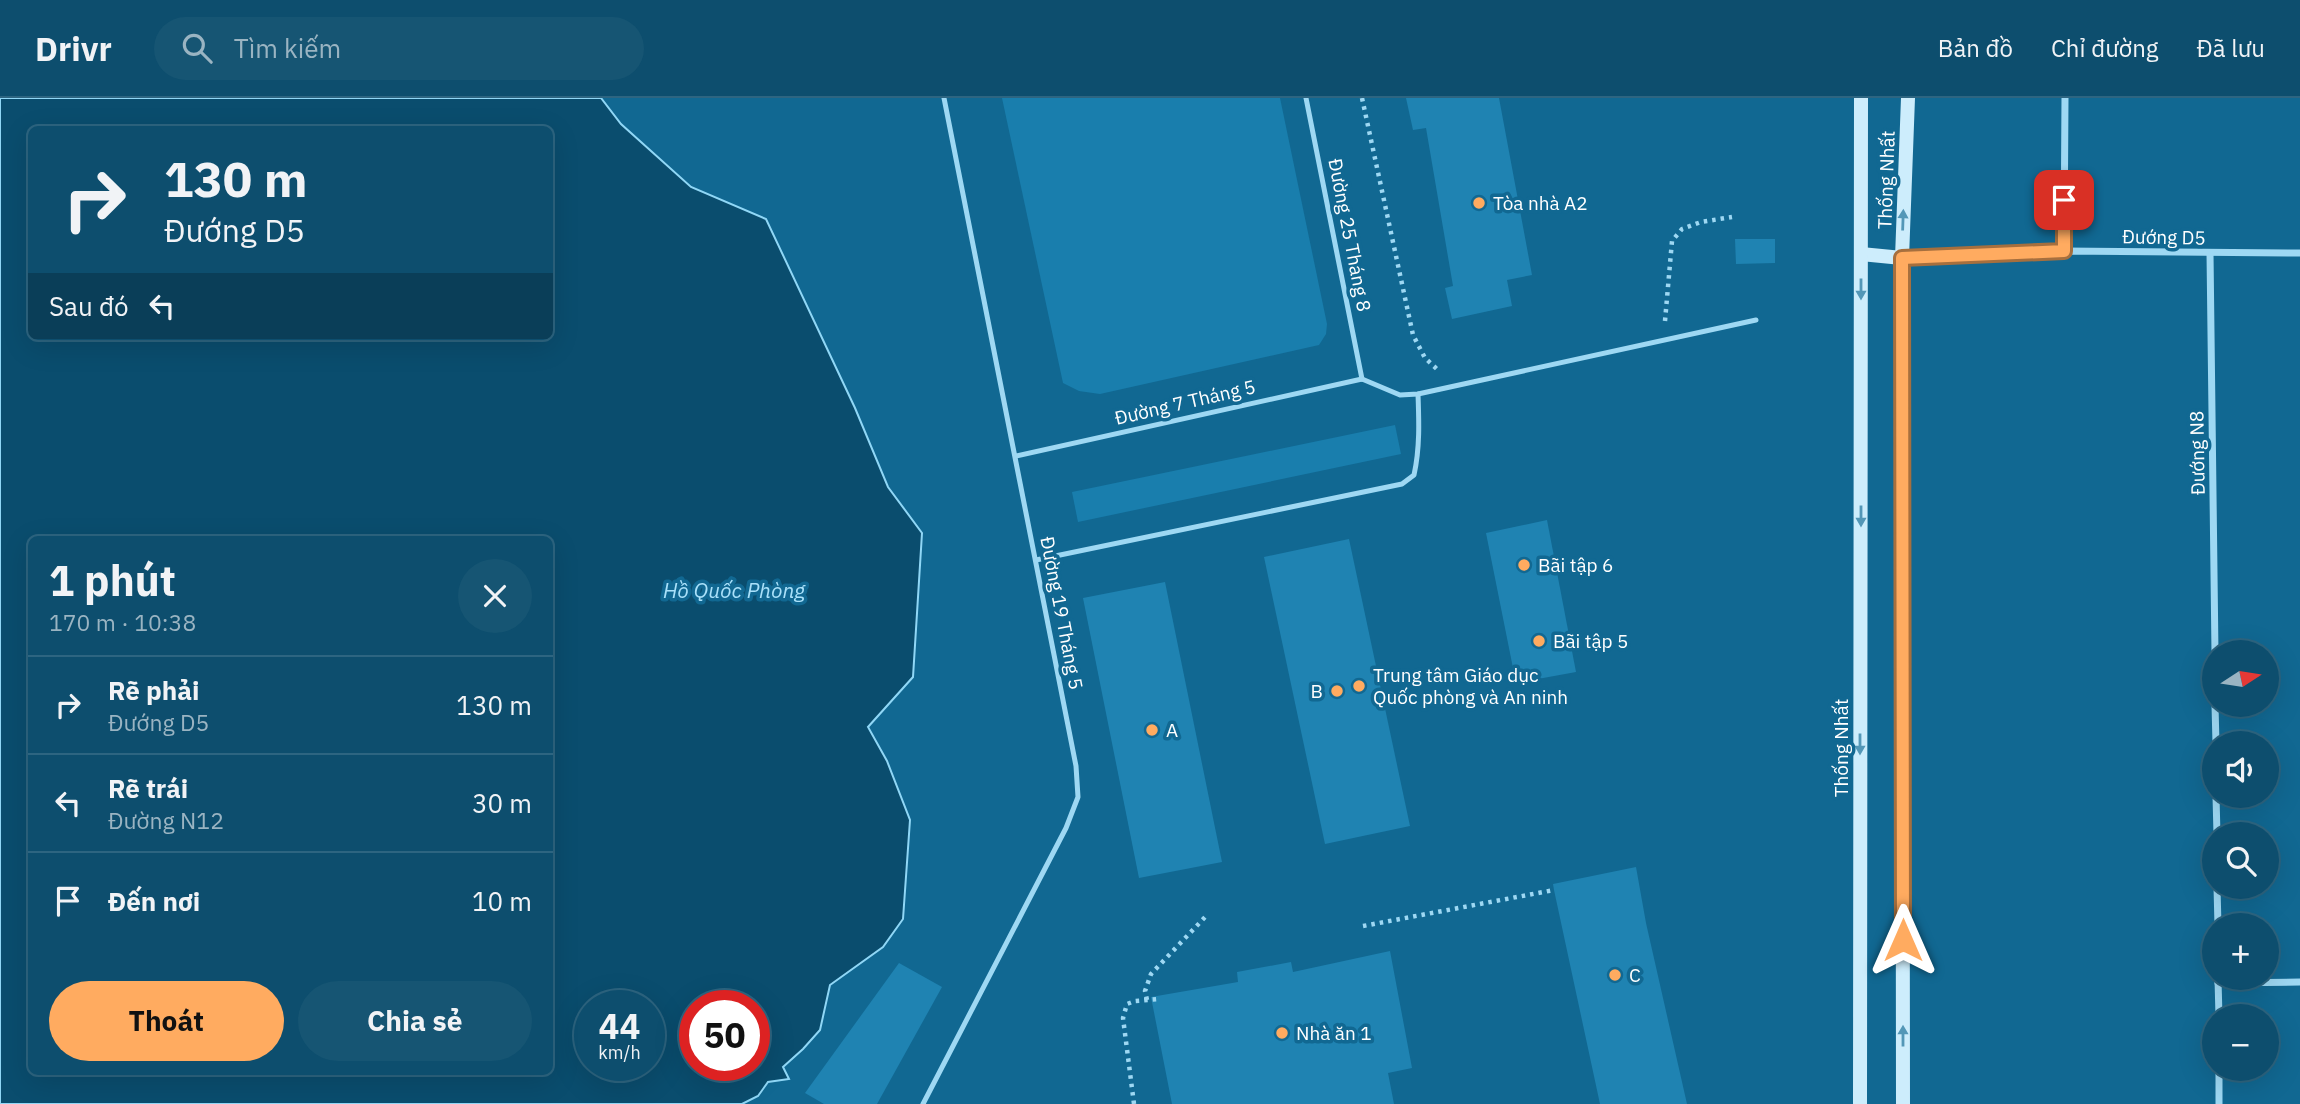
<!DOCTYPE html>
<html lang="vi">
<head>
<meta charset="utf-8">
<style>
	:root { --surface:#0d4e6e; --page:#165573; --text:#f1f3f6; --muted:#9ab4c2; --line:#2d6581; --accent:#ffab60 }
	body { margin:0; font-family:"IBM Plex Sans",sans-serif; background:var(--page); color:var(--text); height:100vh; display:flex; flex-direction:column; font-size:26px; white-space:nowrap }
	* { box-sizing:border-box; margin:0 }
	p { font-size:23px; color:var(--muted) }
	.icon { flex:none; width:38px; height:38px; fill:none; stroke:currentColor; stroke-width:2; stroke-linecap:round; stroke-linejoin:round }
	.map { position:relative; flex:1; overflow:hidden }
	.drawer { position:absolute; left:28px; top:438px; width:525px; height:539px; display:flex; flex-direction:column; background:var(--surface); border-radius:10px; box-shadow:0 7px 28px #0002,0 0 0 2px var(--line) }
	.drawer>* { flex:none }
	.guide { position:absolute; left:28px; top:28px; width:525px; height:214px; border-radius:10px; box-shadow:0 7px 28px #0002,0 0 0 2px var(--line); background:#0d4e6e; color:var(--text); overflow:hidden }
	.needle { width:46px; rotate:78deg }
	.controls { position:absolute; left:2202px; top:542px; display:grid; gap:14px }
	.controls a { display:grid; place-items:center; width:77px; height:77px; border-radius:50%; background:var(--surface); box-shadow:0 7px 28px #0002,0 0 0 2px var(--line); font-size:35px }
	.speed { position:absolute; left:574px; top:892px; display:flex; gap:14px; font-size:35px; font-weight:700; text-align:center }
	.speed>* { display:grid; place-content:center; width:91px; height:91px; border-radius:50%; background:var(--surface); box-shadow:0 7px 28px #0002,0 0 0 2px var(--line); line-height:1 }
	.speed small { font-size:18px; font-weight:400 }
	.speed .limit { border:10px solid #d22; background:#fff; color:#111 }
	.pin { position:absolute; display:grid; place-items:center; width:60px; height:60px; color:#fff; margin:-30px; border-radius:14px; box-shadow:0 4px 10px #0006 }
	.me { position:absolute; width:77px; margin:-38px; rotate:0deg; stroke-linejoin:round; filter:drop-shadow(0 0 5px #0008) }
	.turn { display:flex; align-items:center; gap:24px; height:147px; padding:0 21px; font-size:32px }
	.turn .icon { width:91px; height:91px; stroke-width:2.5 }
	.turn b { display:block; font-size:49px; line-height:60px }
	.then { display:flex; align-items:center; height:66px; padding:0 21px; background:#0003; gap:14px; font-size:26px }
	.round { display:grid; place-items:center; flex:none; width:74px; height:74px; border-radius:37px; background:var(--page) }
	.head { display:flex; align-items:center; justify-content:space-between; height:119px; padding:0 21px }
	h1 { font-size:42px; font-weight:700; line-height:52px }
	.action { display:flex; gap:14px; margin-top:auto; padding:14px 21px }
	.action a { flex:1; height:80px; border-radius:42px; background:var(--accent); color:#111; font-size:28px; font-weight:700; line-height:80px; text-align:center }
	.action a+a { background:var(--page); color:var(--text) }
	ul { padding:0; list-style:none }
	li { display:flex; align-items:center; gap:21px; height:98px; padding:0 21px; border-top:2px solid var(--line) }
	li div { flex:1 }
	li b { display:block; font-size:26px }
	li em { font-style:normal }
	header { display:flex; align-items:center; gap:42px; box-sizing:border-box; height:98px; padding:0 35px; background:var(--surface); border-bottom:2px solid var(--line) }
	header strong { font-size:33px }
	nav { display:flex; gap:38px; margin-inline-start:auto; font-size:24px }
	.search { width:490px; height:63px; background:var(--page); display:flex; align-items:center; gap:18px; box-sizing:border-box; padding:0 24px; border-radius:38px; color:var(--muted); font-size:26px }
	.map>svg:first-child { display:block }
	.green { fill:#197ead }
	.water { fill:#0a4d6e; stroke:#90d7f6; stroke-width:2; fill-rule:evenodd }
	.building { fill:#1f83b2 }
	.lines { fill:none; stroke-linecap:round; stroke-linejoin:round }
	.path { stroke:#9ed8f3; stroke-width:4.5; stroke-dasharray:3.5 5; stroke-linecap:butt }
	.lane { stroke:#9ed8f3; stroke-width:5 }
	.street { stroke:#9ed8f3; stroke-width:7 }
	.secondary { stroke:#cdedfc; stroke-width:14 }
	.oneway { fill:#5397b7 }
	.route-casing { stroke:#a66f3e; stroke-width:18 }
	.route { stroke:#ffab60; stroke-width:12 }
	.poi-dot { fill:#ffab60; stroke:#116892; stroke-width:2.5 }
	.labels { text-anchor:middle; stroke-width:7; stroke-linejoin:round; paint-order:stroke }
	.street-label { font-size:19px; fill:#fff; stroke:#116892 }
	.poi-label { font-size:19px; fill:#fff; stroke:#116892; text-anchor:start }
	.water-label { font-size:21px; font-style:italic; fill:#aae1fa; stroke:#116892 }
</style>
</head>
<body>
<header>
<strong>Drivr</strong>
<div class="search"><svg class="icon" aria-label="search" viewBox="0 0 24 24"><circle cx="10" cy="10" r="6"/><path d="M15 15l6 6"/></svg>Tìm kiếm</div>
<nav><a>Bản đồ</a><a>Chỉ đường</a><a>Đã lưu</a></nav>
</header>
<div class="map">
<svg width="2300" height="1006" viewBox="0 0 2300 1006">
	<rect width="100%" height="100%" fill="#116892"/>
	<g class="green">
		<path d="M1002 0H1280L1327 226 1326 236 1319 247 1100 296 1079 293 1063 285Z"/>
		<path d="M1395 327 1401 356 1078 424 1072 394Z"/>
	</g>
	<path class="water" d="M0 0H601L621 26 691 89 766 121 855 310 888 389 922 435 913 579 868 629 887 663 910 722 903 821 883 849 830 887 820 932 803 951 783 969 789 981 768 984 758 998 742 1006H0ZM32 32H550V238H32ZM550 441V973H32V441ZM590 908H649V968H590ZM754 908V968H695V908Z"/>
	<g class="building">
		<path d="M1406 0H1499L1532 177 1507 182 1512 208 1452 221 1445 190 1453 188 1426 30 1413 32Z"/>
		<path d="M1735 141H1775V165L1736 166Z"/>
		<path d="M1547 422 1576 574 1516 585 1486 435Z"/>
		<path d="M1349 441 1410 728 1325 746 1264 459Z"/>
		<path d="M1165 484 1222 764 1139 780 1083 500Z"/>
		<path d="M1636 769 1646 825 1687 1006H1600L1554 792 1553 786Z"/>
		<path d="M1390 853 1412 970 1388 975 1394 1006H1172L1151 899 1238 884 1237 874 1291 864 1293 874Z"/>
		<path d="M899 865 942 889 877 1006H824L805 995Z"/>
	</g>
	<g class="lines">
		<g class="path">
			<path d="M1362 0 1413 237 1425 260 1438 272"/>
			<path d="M1665 223 1672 143 1682 131 1701 124 1732 119"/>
			<path d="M1363 828 1554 792"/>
			<path d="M1147 902 1145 893 1151 876 1208 816"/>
			<path d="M1134 1006 1123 920 1127 906 1135 903 1158 901"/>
		</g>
		<g class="lane">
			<path d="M1306 0 1362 281"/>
			<path d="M1362 281 1400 297 1418 296 1756 222"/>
			<path d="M1016 358 1362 281"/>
			<path d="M1036 462 1402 386 1414 377C1420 350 1419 323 1418 296"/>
			<path d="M923 1006 1066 730 1078 699 1076 668 944 0"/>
		</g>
		<g class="street">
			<path d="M2064 153 2065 0"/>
			<path d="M2210 155 2215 555"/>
			<path d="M1902 160 2064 153 2300 155"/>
			<path d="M2215 607 2216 646"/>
			<path d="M2216 698 2217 737"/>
			<path d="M2217 789 2218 828"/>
			<path d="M2218 881 2219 919"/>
			<path d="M2218 885 2300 884"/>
			<path d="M2219 971V1006"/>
		</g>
		<g class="secondary">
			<path d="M1861 156 1902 160"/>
			<path d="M1860 1006 1861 0"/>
			<path d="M1903 1006 1902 160 1908 0"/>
		</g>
	</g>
	<defs><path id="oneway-solid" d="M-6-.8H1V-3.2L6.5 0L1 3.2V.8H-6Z" transform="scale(1.75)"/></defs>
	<g class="oneway">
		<use href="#oneway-solid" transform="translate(1903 122) rotate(-88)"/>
		<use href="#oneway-solid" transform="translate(1861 191) rotate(90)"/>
		<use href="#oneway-solid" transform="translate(1861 418) rotate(90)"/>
		<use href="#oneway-solid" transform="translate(1860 646) rotate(90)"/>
		<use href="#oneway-solid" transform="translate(1903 938) rotate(-90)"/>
	</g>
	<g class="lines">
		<defs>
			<path id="route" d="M1903 842 1902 160 2064 153V102"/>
		</defs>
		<use href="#route" class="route-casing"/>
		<use href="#route" class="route"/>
	</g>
	<g class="poi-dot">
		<circle cx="1479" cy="105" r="7"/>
		<circle cx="1524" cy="467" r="7"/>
		<circle cx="1539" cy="543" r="7"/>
		<circle cx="1359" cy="588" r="7"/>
		<circle cx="1337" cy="593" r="7"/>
		<circle cx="1152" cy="632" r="7"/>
		<circle cx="1615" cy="877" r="7"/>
		<circle cx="1282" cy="935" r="7"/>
	</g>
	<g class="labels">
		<g class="street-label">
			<text transform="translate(1886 82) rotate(-88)" y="7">Thống Nhất</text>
			<text transform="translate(1350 137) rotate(79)" y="7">Đường 25 Tháng 8</text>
			<text transform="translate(2164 139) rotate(1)" y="7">Đướng D5</text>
			<text transform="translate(1185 304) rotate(-13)" y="7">Đường 7 Tháng 5</text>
			<text transform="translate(2197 355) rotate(-91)" y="7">Đướng N8</text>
			<text transform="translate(1062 515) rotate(79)" y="7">Đường 19 Tháng 5</text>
			<text transform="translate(1841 650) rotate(-90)" y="7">Thống Nhất</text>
		</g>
		<g class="poi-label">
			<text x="1493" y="112">Tòa nhà A2</text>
			<text x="1538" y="474">Bãi tập 6</text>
			<text x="1553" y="550">Bãi tập 5</text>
			<text x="1373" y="584">Trung tâm Giáo dục<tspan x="1373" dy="22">Quốc phòng và An ninh</tspan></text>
			<text x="1323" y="600" text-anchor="end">B</text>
			<text x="1166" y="639">A</text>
			<text x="1629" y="884">C</text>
			<text x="1296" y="942">Nhà ăn 1</text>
		</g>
		<g class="water-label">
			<text x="734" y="500">Hồ Quốc Phòng</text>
		</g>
	</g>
</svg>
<div class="controls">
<a><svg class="needle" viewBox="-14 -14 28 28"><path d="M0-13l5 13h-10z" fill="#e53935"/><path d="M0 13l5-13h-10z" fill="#9ab4c2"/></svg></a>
<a><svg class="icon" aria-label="sound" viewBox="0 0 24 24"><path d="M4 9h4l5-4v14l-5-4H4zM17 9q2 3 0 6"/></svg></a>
<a><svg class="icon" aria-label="search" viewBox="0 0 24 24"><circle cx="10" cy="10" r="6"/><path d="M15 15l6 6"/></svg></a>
<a>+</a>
<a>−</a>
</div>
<div class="speed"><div>44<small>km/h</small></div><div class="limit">50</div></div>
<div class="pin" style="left:2064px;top:102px;background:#d93025"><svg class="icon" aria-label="arrive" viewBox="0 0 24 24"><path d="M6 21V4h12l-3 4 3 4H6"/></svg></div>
<svg class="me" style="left:1903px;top:842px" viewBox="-20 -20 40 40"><path d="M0-17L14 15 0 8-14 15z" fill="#ffab60" stroke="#fff" stroke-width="4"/></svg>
<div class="guide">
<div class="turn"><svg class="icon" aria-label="right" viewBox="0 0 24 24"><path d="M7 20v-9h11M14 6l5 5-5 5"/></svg><div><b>130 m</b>Đướng D5</div></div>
<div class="then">Sau đó<svg class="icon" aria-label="left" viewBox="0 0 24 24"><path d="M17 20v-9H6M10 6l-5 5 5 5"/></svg></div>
</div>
<section class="drawer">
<div class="head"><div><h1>1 phút</h1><p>170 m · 10:38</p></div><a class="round"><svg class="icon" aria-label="close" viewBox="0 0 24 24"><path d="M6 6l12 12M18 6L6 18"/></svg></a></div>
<ul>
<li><svg class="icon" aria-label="right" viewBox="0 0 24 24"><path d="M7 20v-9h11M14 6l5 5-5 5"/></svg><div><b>Rẽ phải</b><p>Đướng D5</p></div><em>130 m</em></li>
<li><svg class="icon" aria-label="left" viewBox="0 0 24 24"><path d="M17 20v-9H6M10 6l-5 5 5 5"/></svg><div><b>Rẽ trái</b><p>Đường N12</p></div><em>30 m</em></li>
<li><svg class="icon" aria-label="arrive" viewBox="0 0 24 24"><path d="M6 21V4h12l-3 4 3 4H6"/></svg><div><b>Đến nơi</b></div><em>10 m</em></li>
</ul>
<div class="action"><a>Thoát</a><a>Chia sẻ</a></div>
</section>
</div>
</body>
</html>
